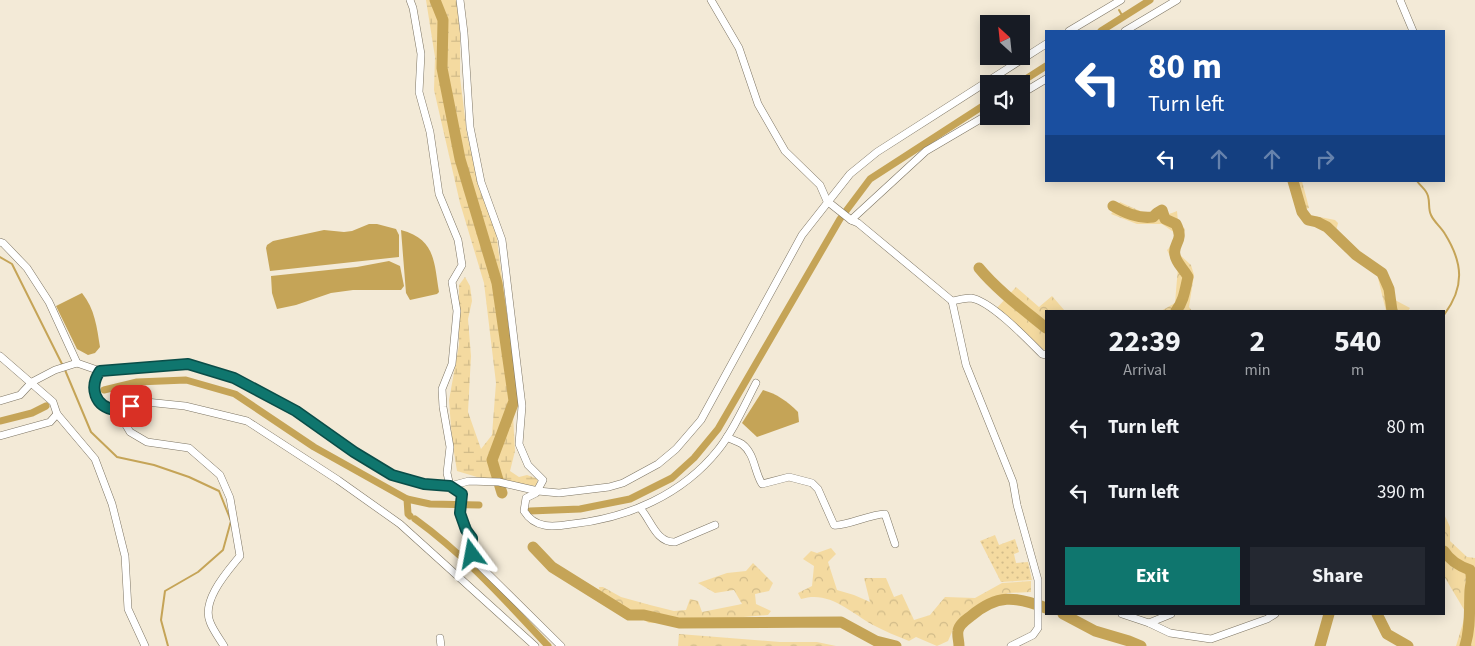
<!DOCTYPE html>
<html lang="en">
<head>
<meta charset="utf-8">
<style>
	:root { --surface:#171b24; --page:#242831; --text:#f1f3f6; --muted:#9ea1a6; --accent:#0f766e }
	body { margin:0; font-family:"Source Sans 3",sans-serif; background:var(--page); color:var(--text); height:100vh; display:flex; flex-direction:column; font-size:19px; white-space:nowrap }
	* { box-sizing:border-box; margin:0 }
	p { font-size:16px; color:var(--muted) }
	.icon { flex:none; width:28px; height:28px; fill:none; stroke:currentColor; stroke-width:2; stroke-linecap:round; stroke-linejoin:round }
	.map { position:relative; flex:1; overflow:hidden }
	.details { position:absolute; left:1045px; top:310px; width:400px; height:305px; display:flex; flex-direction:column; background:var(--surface); border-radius:0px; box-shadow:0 2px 12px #0003 }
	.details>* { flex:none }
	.banner { position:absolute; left:1045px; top:30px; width:400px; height:152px; border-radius:0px; box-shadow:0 2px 12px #0003; background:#1a4fa0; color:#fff; overflow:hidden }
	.needle { width:32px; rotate:333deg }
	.fabs { position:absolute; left:980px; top:15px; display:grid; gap:10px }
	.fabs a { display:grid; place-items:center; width:50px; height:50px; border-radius:0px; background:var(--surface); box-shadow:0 2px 12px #0003; font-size:25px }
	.pin { position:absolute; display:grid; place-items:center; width:42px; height:42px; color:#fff; margin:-21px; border-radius:10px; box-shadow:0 2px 8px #0006 }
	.me { position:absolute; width:55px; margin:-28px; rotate:347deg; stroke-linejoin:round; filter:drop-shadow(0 0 4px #0008) }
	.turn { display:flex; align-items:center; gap:18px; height:105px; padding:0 20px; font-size:22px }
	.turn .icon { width:65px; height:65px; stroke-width:2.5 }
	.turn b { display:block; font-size:35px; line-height:42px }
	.lanes { display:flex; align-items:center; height:48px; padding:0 20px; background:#0003; justify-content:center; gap:25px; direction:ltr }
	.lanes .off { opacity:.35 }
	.eta { display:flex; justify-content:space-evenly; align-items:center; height:85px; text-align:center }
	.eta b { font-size:30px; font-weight:700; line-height:35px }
	.button { display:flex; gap:10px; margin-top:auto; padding:10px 20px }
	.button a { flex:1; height:58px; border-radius:0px; background:var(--accent); color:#fff; font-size:20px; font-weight:700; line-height:58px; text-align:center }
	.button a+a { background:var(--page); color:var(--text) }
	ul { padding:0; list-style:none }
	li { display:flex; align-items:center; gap:15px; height:65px; padding:0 20px }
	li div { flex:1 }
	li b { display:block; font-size:19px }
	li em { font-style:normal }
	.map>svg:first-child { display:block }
	.grass { fill:url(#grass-dots) }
	.forest { fill:url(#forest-crowns) }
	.wetland { fill:url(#wetland-marsh) }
	.water { fill:#c5a457 }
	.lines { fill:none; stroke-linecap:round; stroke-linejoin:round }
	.stream { stroke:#c5a457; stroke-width:2 }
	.canal { stroke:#c5a457; stroke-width:7 }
	.river { stroke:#c5a457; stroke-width:11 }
	.minor-casing { stroke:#7d7564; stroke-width:8 }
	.minor { stroke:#fff; stroke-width:7 }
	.route-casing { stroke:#0a4d48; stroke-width:12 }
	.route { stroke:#0f766e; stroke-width:9 }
</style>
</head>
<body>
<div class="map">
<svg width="1475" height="646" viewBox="0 0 1475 646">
	<defs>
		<pattern id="grass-dots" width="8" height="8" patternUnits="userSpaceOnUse" patternTransform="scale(1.25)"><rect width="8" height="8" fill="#f4daa0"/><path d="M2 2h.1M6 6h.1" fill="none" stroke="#d1bb89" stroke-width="1.8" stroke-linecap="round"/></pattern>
		<pattern id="forest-crowns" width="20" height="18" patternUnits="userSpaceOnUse" patternTransform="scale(1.25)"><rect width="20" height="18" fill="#f4daa0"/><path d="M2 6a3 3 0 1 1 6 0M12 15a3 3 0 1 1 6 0" fill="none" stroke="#d1bb89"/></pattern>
		<pattern id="wetland-marsh" width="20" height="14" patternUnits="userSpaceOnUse" patternTransform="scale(1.25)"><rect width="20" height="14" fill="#f4daa0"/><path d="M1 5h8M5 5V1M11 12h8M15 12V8" fill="none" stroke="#d1bb89"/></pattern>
	</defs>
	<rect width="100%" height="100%" fill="#f3ead7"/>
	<path class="grass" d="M995 535 999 545 1015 539 1019 552 1014 554 1016 563 1028 562 1032 580 1001 582 980 541Z"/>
	<g class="forest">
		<path d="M1290 181H1302L1309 208 1300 211 1296 203Z"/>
		<path d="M1120 202C1138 210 1157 221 1177 211L1178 222 1185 229 1179 250 1180 255 1191 265 1194 275 1189 307 1192 311H1161L1175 303 1178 267 1170 256 1167 250 1176 241 1175 233 1162 224H1137L1111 214Z"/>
		<path d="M1315 216 1335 220 1338 223 1336 231 1332 234C1324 227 1314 225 1305 220Z"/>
		<path d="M1370 258C1384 271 1394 280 1395 300L1410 308 1408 311H1386L1377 274 1367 264Z"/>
		<path d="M1016 287 1039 307 1052 296 1065 311H1046V349L1044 350 997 308Z"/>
		<path d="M1444 514 1450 527V541L1467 557 1475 558V646H1456L1466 613 1444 576Z"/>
		<path d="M831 548 836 554 828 562 837 590 854 595 870 602 864 578H886L894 597 902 594 914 620 930 615 945 597 975 598 1002 583 1031 581V592L1008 593 978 604 955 625 948 641 937 646 916 637 909 641C897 636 884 631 873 625 850 612 829 590 801 599L798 593 812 586 814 566 803 559 811 551 817 553Z"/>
		<path d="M753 563 773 583 769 591 755 594 756 604 771 611 768 615 673 623H649L600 595 599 587H603L621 597 650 605 674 611 686 610 690 599 698 601 702 612 742 604 734 590 715 593 698 583 727 573 746 571Z"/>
		<path d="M679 634 780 642H817L836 646H678Z"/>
	</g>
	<path class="wetland" d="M426 0H456L457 2 460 33V77L467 134 479 188 496 232 508 325 515 451 510 471 519 477 527 475 538 479 536 486 477 477 457 471 452 440 449 400 459 345V285L465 277 470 286 472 301 468 319 471 356 468 412 481 449 492 435 496 383 484 283 460 203 434 90 435 57Z"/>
	<g class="water">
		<path d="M369 224H377L396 229 399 235V257L270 271 266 248 267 245 273 241 324 230 344 232 352 231Z"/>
		<path d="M401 230C435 239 434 261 439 292L437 294 410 300 406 293Z"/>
		<path d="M389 261 400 266 404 286 401 290H353L331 293 296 305 277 309 272 293 271 276 357 267Z"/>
		<path d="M82 293C95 309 97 328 100 347L95 353 88 355 77 349 56 306Z"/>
		<path d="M763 390C777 394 787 401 798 412L799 422 757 437 742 423Z"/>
	</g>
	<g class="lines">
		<g class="stream">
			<path d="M1119 10 1123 17"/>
			<path d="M1417 181C1421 187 1426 189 1428 196 1430 203 1428 209 1431 215 1434 222 1441 227 1445 234 1463 263 1465 287 1444 315"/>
			<path d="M0 257 12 264 63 366"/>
			<path d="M65 370 91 432 117 457 154 465 189 477 219 491 231 521 223 550 198 572 165 591 161 620 168 646"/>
		</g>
		<g class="canal">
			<path d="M1101 31 1150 0"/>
			<path d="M1018 84 1046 66"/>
			<path d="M104 390 137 382 186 380 235 394 314 447 407 499 430 504 479 505"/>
			<path d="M0 421 32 413 46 406"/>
			<path d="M407 499 408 514 410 516"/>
			<path d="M530 511 580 509 630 499 672 478 694 458 718 429 840 219 870 179 989 102"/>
			<path d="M415 519C465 555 506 601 548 646"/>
		</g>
		<g class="river">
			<path d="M435 0 443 20 442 68 460 159 497 283 514 401 492 460 502 493"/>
			<path d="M1293 181 1302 212 1308 220 1317 222 1327 227 1356 255 1382 273 1389 289 1392 311"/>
			<path d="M1113 206C1125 213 1138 219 1153 217L1157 213 1162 210 1165 219 1176 224C1185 242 1172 243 1175 255 1176 263 1184 269 1188 277 1185 289 1184 301 1176 311"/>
			<path d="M979 268C997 290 1024 310 1046 328"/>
			<path d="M533 547 552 567 629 615H644L679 623 841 622 876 641 896 646"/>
			<path d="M1444 551C1450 561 1459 566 1470 570 1473 579 1471 581 1470 590 1469 609 1471 627 1465 646"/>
			<path d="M1063 614 1095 631 1129 641 1141 646"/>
			<path d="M1377 614 1387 634 1408 646"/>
			<path d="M959 646C959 641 957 635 958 631 959 624 966 620 971 616 997 594 1015 596 1046 608"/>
			<path d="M1320 646 1329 614"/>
		</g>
		<defs>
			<g id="minor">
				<path d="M410 0 413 8 421 54 419 92 430 132 439 194 458 240 462 265 452 282 457 311 452 364 442 389 443 407 450 447 447 473 450 486 462 494 460 513 472 537V554L478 564 561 646"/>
				<path d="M460 0 464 33 470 127 481 182 502 240 522 406 519 444 528 465 543 480 536 493 526 498 524 511C535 529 553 527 572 524 628 518 682 495 718 450 734 430 744 406 756 383"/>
				<path d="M711 0 739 48 758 104 785 151 820 185 827 201 851 220 858 223 952 301 966 365 1013 482 1017 505 1038 580V628L1033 635 1011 646"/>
				<path d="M1400 0 1413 31"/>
				<path d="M1069 31 1121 0"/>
				<path d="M1125 31 1177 0"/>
				<path d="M1021 94 1046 79"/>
				<path d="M851 220 926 151 989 114"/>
				<path d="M0 242 3 243 27 268 49 302 77 363"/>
				<path d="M952 301C958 300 965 298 971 298 991 301 1027 339 1042 354L1046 355"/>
				<path d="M0 356 53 402 57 414 95 459 112 504 125 556 128 609 145 646"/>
				<path d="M100 371 95 379 93 390 97 399 105 405 117 410 130 432 147 442 189 448 220 475 230 498 240 556C228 571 201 600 210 622 213 630 219 638 224 646"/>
				<path d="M0 401 20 395 32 382 55 370 77 363 100 371 188 365 234 378 297 411 354 452 391 475 424 484 450 486 469 481 499 482 538 491 559 493 609 487 623 483 658 464 676 449 701 420 802 235 850 174 877 152 1046 44"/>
				<path d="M117 410 146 402 185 406 247 421 338 480 400 524 535 646"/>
				<path d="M0 436 50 422 57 414"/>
				<path d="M727 437C732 440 737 441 742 444 755 454 754 471 762 484L789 477 812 483 818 489 834 525C845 527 870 514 885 514L895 544"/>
				<path d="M640 508C651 520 656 543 675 542L715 525"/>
				<path d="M1122 614 1149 623 1171 614"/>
				<path d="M1149 623 1170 633 1211 639 1267 619 1275 614"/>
				<path d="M440 638 441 646"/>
			</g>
		</defs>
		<use href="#minor" class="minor-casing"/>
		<use href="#minor" class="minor"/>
	</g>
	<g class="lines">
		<defs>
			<path id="route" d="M131 406C127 407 120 410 116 410 94 407 89 387 100 371L188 364 234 378 296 411 354 452 392 475 424 484 450 486 462 494 460 513 466 530 472 538V554"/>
		</defs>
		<use href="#route" class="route-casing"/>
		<use href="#route" class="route"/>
	</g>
</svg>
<div class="fabs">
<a><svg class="needle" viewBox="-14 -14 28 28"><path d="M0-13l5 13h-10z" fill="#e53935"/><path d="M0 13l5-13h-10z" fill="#9ea1a6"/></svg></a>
<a><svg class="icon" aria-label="sound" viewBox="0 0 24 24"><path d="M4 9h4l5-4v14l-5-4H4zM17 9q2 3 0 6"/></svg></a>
</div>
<div class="pin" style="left:131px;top:406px;background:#d93025"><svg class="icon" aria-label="arrive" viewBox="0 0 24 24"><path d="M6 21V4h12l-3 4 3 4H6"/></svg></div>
<svg class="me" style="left:472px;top:554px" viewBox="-20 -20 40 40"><path d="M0-17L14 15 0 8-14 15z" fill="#0f766e" stroke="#fff" stroke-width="4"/></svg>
<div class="banner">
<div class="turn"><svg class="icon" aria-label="left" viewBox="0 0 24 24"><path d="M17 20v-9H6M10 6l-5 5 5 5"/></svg><div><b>80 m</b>Turn left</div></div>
<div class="lanes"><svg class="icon" aria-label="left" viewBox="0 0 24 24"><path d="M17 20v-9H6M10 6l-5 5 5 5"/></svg><svg class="icon off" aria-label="ahead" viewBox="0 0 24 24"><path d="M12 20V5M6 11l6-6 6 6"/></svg><svg class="icon off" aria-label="ahead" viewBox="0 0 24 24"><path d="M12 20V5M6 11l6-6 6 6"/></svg><svg class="icon off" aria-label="right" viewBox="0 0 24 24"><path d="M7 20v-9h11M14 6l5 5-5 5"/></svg></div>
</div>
<section class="details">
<div class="eta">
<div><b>22:39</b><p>Arrival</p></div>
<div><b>2</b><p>min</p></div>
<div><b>540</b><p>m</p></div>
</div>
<ul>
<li><svg class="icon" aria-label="left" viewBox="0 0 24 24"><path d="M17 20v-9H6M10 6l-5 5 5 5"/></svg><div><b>Turn left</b></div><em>80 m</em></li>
<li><svg class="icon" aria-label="left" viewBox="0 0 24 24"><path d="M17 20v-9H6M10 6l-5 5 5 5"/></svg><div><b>Turn left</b></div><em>390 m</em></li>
</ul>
<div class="button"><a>Exit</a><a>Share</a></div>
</section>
</div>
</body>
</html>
